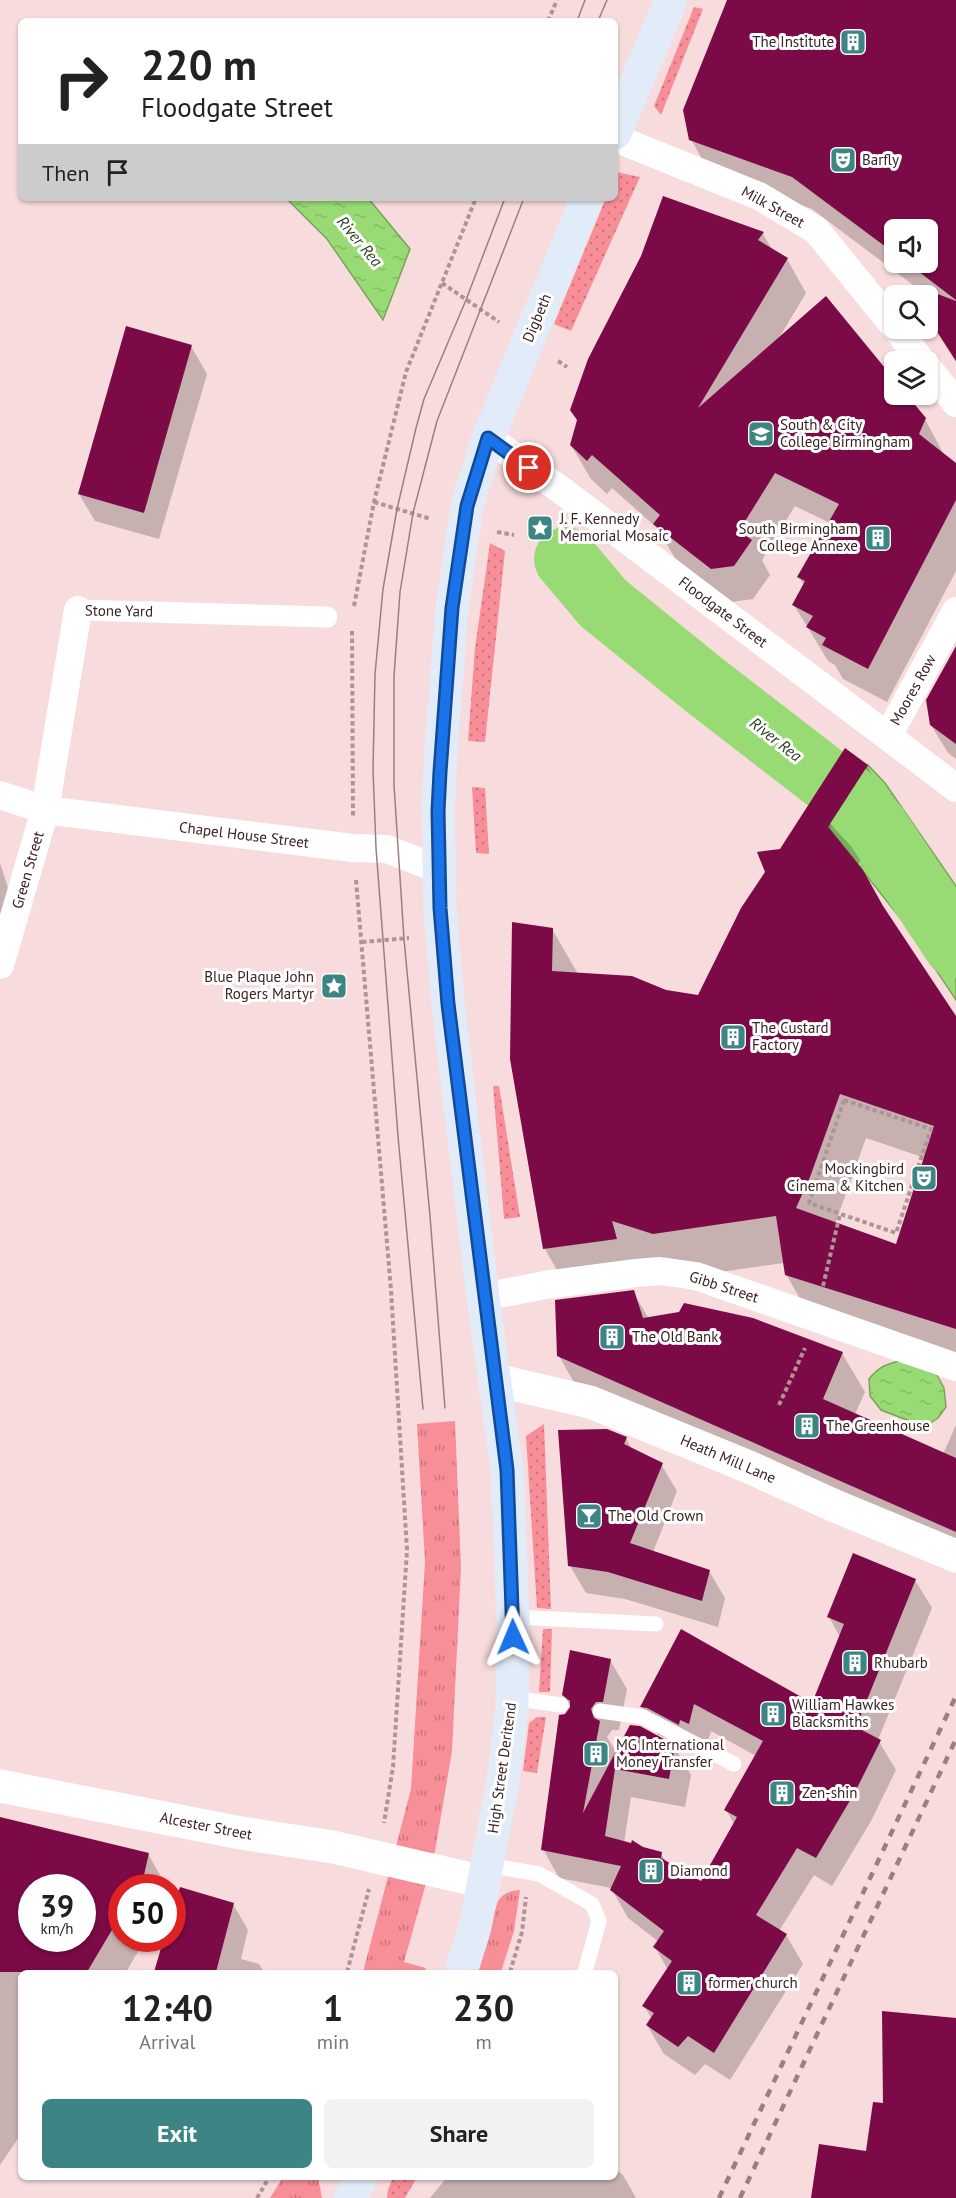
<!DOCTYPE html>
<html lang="en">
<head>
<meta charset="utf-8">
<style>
	:root { --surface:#fff; --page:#f2f2f2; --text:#222; --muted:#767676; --accent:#3d8585 }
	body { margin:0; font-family:"PT Sans",sans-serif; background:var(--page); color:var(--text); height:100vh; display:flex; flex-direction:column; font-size:22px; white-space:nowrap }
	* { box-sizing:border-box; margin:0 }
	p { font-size:20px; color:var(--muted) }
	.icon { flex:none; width:33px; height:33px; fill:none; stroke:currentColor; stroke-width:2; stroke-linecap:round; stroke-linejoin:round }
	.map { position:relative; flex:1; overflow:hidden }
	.details { position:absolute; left:18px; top:1970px; width:600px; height:210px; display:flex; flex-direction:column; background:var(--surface); border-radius:9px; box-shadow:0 2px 4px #0004 }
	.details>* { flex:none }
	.hud { position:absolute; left:18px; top:18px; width:600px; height:183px; border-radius:9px; box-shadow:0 2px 4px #0004; background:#fff; color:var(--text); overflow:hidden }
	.tools { position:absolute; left:884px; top:219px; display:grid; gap:12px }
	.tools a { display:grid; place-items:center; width:54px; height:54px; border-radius:9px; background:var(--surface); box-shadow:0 2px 4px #0004; font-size:30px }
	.speed { position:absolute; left:18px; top:1874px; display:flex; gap:12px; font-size:30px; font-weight:700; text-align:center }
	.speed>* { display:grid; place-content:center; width:78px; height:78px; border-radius:50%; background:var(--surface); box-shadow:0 2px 4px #0004; line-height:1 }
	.speed small { font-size:15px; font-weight:400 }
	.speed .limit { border:9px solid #d22; background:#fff; color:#111 }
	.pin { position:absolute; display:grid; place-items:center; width:51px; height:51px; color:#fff; margin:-26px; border:3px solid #fff; border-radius:50%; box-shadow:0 2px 6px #0007 }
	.me { position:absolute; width:66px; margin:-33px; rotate:359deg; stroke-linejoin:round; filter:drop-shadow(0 0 4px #0008) }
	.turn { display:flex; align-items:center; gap:21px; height:126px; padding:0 24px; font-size:27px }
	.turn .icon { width:78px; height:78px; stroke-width:2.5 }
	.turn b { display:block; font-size:42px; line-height:51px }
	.then { display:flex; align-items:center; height:57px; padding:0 24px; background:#0003; gap:12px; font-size:22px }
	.eta { display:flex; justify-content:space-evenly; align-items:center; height:102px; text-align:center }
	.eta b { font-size:36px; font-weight:800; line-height:42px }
	.action { display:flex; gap:12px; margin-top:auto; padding:12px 24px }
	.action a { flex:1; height:69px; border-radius:9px; background:var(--accent); color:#fff; font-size:24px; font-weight:800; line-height:69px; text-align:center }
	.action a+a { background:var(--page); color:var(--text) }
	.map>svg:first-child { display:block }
	.grass { fill:url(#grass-tufts) }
	.park { fill:url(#park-dots) }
	.water { fill:url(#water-ripples); stroke:#7ca35b; stroke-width:1.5 }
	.shadow { fill:#0003; fill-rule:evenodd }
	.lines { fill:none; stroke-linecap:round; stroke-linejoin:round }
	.river { stroke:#98da73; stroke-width:64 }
	.building { fill:#7b0a47; fill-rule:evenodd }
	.path { stroke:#af9495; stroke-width:4; stroke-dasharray:4.5 3; stroke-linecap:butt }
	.service { stroke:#fff; stroke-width:15 }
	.pedestrian { stroke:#fff; stroke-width:21 }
	.minor { stroke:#fff; stroke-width:28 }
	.tertiary { stroke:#fff; stroke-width:33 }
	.secondary { stroke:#e2ecf9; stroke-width:33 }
	.tram { stroke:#997f80; stroke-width:1.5 }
	.rail { stroke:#997f80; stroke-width:4.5; stroke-dasharray:8 8; stroke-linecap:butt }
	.route-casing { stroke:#114b97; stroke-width:15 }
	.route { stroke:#1a73e8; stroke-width:10 }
	.labels { text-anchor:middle; stroke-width:6; stroke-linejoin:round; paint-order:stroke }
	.poi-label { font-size:15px; fill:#3b2223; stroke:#fff; text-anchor:start }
	.street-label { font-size:15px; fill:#3b2223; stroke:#fff }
	.water-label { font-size:16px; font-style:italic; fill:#29431a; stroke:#fff }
</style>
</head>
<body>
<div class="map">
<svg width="956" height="2198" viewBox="0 0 956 2198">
	<defs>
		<pattern id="grass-tufts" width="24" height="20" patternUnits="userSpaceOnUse" patternTransform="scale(1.5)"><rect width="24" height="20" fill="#f88e97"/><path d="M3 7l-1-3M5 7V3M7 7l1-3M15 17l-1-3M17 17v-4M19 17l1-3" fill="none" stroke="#ca747b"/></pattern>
		<pattern id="park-dots" width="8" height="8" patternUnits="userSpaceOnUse" patternTransform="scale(1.5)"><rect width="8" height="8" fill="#f88e97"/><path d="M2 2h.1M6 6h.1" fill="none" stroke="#ca747b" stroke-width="1.8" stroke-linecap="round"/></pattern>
		<pattern id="water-ripples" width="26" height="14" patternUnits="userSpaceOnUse" patternTransform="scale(1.5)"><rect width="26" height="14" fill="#98da73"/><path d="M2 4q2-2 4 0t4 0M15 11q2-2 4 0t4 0" fill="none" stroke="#84bb63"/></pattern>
	</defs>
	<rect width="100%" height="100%" fill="#f8dcdd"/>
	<g class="grass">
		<path d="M455 1421 461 1568 452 1751 435 1851 404 1962 426 1968 424 1972H363L411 1789 425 1562 417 1424Z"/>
		<path d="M520 1890 514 1931 501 1972H476L498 1901C504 1893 509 1891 520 1890Z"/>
		<path d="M283 2177H318L322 2198H270Z"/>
	</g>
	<g class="park">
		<path d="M694 7 703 9 661 115 654 106Z"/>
		<path d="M616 172 640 177 571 331 554 324 606 198H615Z"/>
		<path d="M490 543 505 551 485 742 468 741 475 648Z"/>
		<path d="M472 787 485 788 489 854 476 853Z"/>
		<path d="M493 1086H499L520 1217 504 1219Z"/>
		<path d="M544 1424 551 1609 537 1608 526 1436Z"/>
		<path d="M543 1629H552L550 1692H539Z"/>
		<path d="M537 1717H546L537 1773 523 1771 529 1723Z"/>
		<path d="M393 2177H417L405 2198H387L388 2190Z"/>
	</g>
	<g class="water">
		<path d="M286 198H368L410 249 383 320 327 239Z"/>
		<path d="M868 765 885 783 956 886V1000L908 928 828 827Z"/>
		<path d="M900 1361 937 1375 944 1388 946 1407 938 1418 929 1424 920 1425 881 1410 870 1396 869 1379C878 1368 885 1364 900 1361Z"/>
	</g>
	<g class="shadow">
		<path d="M729 0H956V362L927 317V296H914L909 286 917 288 812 209 709 172 691 139ZM894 230H927V262H894Z"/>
		<path d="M664 198 763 234 773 251 787 259 806 293 779 338 894 382V394L925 419 944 455 956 466V571L887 702 843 679 835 665 828 661 794 605 804 586 799 577 830 523 795 506 762 560 770 575 753 599 731 602 675 558 657 528 612 488 607 494 591 479 571 445Z"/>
		<path d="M191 346 207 374 159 539 95 521 79 494Z"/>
		<path d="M956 649V759L948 753 931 725Z"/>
		<path d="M867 766 893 811 857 866 956 1018V1365L812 1320 786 1274 784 1263 570 1293 545 1249 552 929 578 974 699 996 781 850ZM866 1138 925 1158 897 1246 835 1224Z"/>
		<path d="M0 863 13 904 0 946Z"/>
		<path d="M633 1292 649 1319 842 1353 865 1392 855 1414 943 1454 956 1425V1560L581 1395 559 1356Z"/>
		<path d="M626 1438 632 1450 661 1464 677 1491 653 1552 709 1571 725 1598 718 1627 625 1599 586 1593 570 1566Z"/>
		<path d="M915 1580 932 1608 878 1740 896 1770 871 1821 832 1886 814 1875 779 1931 786 1935 803 1964 730 2080 705 2064 695 2075 664 2054 647 2025 652 2019 644 2006 668 1970 655 1947 659 1942 628 1918 611 1888 559 1878 543 1849 566 1715 571 1708 564 1695 610 1660 627 1689 619 1730H612L607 1737 617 1753 674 1746 691 1775 685 1807 631 1797 624 1843 661 1854 667 1863 702 1883 734 1824 726 1810 756 1756 711 1731 705 1751 658 1735 642 1707 682 1631 812 1705 840 1637 829 1617Z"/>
		<path d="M0 1819 148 1854 167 1887H122V1938H146L126 1972H21V2134L0 2165ZM32 1887H82V1938H32Z"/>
		<path d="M233 1904 248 1930 241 1959 259 1964 264 1972H155L166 1938H172Z"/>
		<path d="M615 2169 623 2175 636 2198H430L448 2176H615Z"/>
	</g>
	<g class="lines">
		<path class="river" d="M566 559 603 603 703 684 848 796 876 826 956 946"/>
	</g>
	<g class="building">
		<path d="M727 0H956V300L906 262H927V230H894V253L792 177 689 140 683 110Z"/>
		<path d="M663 196 764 232 758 240 788 258 698 408 826 296 894 379V394H906L926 418 919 434 956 463V500L868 669 822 645 826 638 806 627 813 616 792 605 805 581 797 577 839 504 775 473 739 531 752 540 734 566 711 569 653 524 660 515 592 455 587 461 570 445 577 420 570 410 588 359 641 256Z"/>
		<path d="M927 290 956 301V361L927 316Z"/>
		<path d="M126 326 192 345 144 513 78 494Z"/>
		<path d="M956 646V744L930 725 926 700Z"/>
		<path d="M845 748 868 765 828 827 863 870 883 906 956 1016V1329L785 1275 776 1216 653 1234 612 1221 617 1239 543 1249 510 1059 512 922 553 928 552 971 632 976 666 990 698 995 741 908 765 872 757 852 780 849ZM840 1094 934 1126 896 1244 796 1208 810 1177Z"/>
		<path d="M634 1290 643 1318 679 1312 684 1303 753 1318 843 1352 823 1399 956 1458V1532L557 1356 555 1300Z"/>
		<path d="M607 1429 627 1437 624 1444 663 1463 630 1543 710 1570 702 1601 608 1572 568 1566 558 1430Z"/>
		<path d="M853 1553 916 1579 856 1727 881 1740 855 1792 816 1858 797 1848 756 1915 787 1934 714 2053 688 2036 678 2047 646 2025 654 2013 642 2006 672 1961 653 1947 664 1931 610 1890 621 1866 541 1850 559 1715 565 1714 570 1707V1701L562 1695 570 1650 611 1659 603 1702H596L591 1709 594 1718 600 1721 583 1813 630 1725 640 1726 675 1745 669 1779 615 1769 605 1836 631 1843 632 1840 643 1847 662 1852 661 1858 701 1881 737 1817 724 1810 763 1741 694 1704 689 1724 680 1720 679 1725 647 1708 640 1707 681 1629 812 1703 844 1624 827 1617Z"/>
		<path d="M0 1817 149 1853 144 1875 137 1887H122V1913L87 1972H0ZM32 1887H82V1938H32Z"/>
		<path d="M180 1887 234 1903 216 1972H154L164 1938H172V1912Z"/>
		<path d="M882 2011 956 2018V2198H811L819 2144 866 2151 873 2102 883 2103Z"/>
	</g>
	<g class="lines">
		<g class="path">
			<path d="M548 21 557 0"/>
			<path d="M442 283 499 322"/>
			<path d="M558 361 567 367"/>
			<path d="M374 502 431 519"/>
			<path d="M497 532 514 535"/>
			<path d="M354 606 374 502 406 372 476 198"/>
			<path d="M352 631 353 816"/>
			<path d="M356 880 391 1290 407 1550 393 1767 384 1823"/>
			<path d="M362 942 409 938"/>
			<path d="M844 1100 931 1129 896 1233 809 1203Z"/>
			<path d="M823 1286 840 1214"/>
			<path d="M779 1405 805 1348"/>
			<path d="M347 1972 369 1889"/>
			<path d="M510 1972 522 1932 526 1897"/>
			<path d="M257 2198 270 2176"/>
		</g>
		<g class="service">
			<path d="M513 1617 656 1624"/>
			<path d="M512 1698 561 1705"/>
			<path d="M600 1711 643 1717 734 1764"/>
			<path d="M487 1865 539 1874 592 1904 599 1921 585 1972"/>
		</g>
		<path class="pedestrian" d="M78 610 327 617"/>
		<g class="minor">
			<path d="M615 138 759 196 816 230 894 326"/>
			<path d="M896 328 922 362"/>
			<path d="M927 367 956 403"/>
			<path d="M488 438 561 490 956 788"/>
			<path d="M888 736 956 611"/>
			<path d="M0 795 45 810 353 848 387 849 440 870"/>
			<path d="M0 965 45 810 78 610"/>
			<path d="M483 1297 545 1285 636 1273 660 1271 696 1276 956 1367"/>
		</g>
		<g class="tertiary">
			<path d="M495 1380 590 1402 749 1467 835 1506 956 1556"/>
			<path d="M0 1786 241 1833 333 1847 484 1882"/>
		</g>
		<g class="secondary">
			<path d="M615 133 671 0"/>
			<path d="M461 1972 475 1927 503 1781 512 1709 513 1617 507 1470 483 1297 448 1004 440 908 438 811 441 750 452 608 467 506 488 438 587 198"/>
			<path d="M350 2198 362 2176"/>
		</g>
		<g class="tram">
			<path d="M577 21 585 0"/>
			<path d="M598 21 607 0"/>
			<path d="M445 1408 430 1216 404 939 394 785V676L400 592 413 513 437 421 524 198"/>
			<path d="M423 1409 398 1136 376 848 373 770 375 674 383 589 397 509 416 428 424 399 466 300 505 198"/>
		</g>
		<g class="rail">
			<path d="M719 2198 956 1696"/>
			<path d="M740 2198 956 1739"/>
		</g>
	</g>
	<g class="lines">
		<defs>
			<path id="route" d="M513 1637 507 1470 448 1004 440 908 438 811 440 772 452 608 467 506 488 438 529 468"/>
		</defs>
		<use href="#route" class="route-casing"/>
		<use href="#route" class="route"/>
	</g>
	<defs>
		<symbol id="building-square" viewBox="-11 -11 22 22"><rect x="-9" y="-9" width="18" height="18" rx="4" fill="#3d8585" stroke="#fff"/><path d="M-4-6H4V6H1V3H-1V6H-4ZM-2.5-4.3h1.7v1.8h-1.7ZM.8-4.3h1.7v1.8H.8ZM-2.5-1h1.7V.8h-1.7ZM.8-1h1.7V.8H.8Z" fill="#fff"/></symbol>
		<symbol id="theatre-square" viewBox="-11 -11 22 22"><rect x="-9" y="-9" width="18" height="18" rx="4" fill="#3d8585" stroke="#fff"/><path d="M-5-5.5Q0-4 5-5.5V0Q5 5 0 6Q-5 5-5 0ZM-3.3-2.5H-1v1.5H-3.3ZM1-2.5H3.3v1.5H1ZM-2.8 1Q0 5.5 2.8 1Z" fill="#fff"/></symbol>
		<symbol id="university-square" viewBox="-11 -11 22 22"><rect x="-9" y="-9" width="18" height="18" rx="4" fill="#3d8585" stroke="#fff"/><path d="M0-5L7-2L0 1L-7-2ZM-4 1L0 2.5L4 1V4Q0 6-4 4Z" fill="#fff"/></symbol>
		<symbol id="sight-square" viewBox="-11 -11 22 22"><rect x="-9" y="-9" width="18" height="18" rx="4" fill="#3d8585" stroke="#fff"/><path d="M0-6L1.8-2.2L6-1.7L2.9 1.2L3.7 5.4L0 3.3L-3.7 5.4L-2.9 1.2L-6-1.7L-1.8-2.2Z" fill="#fff"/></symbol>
		<symbol id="bar-square" viewBox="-11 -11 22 22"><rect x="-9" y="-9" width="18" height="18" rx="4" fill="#3d8585" stroke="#fff"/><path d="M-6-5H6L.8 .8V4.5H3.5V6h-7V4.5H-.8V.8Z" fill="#fff"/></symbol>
	</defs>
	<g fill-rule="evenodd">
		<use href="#building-square" x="838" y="27" width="30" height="30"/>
		<use href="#theatre-square" x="828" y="145" width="30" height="30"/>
		<use href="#university-square" x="746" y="419" width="30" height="30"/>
		<use href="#sight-square" x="525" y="513" width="30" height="30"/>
		<use href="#building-square" x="863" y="523" width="30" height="30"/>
		<use href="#sight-square" x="319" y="971" width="30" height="30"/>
		<use href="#building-square" x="718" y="1022" width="30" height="30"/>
		<use href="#theatre-square" x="909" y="1163" width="30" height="30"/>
		<use href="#building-square" x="597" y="1322" width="30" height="30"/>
		<use href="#building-square" x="792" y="1411" width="30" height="30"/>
		<use href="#bar-square" x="574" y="1501" width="30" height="30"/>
		<use href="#building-square" x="840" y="1648" width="30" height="30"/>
		<use href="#building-square" x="758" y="1699" width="30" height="30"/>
		<use href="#building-square" x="581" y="1739" width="30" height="30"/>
		<use href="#building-square" x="767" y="1778" width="30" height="30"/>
		<use href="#building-square" x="636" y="1856" width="30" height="30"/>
		<use href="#building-square" x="674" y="1968" width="30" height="30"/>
	</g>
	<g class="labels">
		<g class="poi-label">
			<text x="834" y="47" text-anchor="end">The Institute</text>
			<text x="862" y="165">Barfly</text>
			<text x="780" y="430">South &amp; City<tspan x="780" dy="17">College Birmingham</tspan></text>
			<text x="560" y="524">J. F. Kennedy<tspan x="560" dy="17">Memorial Mosaic</tspan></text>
			<text x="858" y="534" text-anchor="end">South Birmingham<tspan x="858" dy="17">College Annexe</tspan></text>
			<text x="314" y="982" text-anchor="end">Blue Plaque John<tspan x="314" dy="17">Rogers Martyr</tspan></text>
			<text x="752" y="1033">The Custard<tspan x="752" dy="17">Factory</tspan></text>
			<text x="904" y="1174" text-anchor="end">Mockingbird<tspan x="904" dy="17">Cinema &amp; Kitchen</tspan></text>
			<text x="632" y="1342">The Old Bank</text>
			<text x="826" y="1431">The Greenhouse</text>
			<text x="608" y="1521">The Old Crown</text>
			<text x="874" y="1668">Rhubarb</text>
			<text x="792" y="1710">William Hawkes<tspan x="792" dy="17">Blacksmiths</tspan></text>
			<text x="616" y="1750">MG International<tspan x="616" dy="17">Money Transfer</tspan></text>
			<text x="802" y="1798">Zen-shin</text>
			<text x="670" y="1876">Diamond</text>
			<text x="708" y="1988">former church</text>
		</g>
		<g class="street-label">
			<text transform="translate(773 207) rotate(29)" y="5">Milk Street</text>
			<text transform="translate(537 318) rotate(-67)" y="5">Digbeth</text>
			<text transform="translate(119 611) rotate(1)" y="5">Stone Yard</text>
			<text transform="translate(723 612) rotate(37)" y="5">Floodgate Street</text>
			<text transform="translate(913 690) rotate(-61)" y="5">Moores Row</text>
			<text transform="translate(244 835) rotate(7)" y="5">Chapel House Street</text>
			<text transform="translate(28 870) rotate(-74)" y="5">Green Street</text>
			<text transform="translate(724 1287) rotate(18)" y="5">Gibb Street</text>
			<text transform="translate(728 1459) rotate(23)" y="5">Heath Mill Lane</text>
			<text transform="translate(502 1768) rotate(-82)" y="5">High Street Deritend</text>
			<text transform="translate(206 1826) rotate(11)" y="5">Alcester Street</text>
		</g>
		<g class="water-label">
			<text transform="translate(360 241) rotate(50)" y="6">River Rea</text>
			<text transform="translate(776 739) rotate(38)" y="6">River Rea</text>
		</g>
	</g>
</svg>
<div class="tools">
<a><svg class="icon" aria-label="sound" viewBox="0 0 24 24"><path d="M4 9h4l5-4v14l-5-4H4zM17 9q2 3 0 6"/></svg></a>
<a><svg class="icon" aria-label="search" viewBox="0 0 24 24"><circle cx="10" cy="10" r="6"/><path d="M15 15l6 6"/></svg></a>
<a><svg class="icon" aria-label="layers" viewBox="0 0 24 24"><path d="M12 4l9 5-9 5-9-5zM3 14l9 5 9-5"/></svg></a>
</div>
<div class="speed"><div>39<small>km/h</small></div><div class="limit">50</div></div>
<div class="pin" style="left:529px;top:468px;background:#d93025"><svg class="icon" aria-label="arrive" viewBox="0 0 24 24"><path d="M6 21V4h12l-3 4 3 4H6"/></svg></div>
<svg class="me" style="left:513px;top:1637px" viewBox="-20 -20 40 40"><path d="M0-17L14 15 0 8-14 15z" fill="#1a73e8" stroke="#fff" stroke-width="4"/></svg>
<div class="hud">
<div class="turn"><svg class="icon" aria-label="right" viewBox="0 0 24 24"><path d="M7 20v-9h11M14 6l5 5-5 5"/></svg><div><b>220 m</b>Floodgate Street</div></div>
<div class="then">Then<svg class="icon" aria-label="arrive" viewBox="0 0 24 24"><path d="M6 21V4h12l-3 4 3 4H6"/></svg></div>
</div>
<section class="details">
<div class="eta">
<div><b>12:40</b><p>Arrival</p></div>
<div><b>1</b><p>min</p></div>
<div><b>230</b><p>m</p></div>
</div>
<div class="action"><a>Exit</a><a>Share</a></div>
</section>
</div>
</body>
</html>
